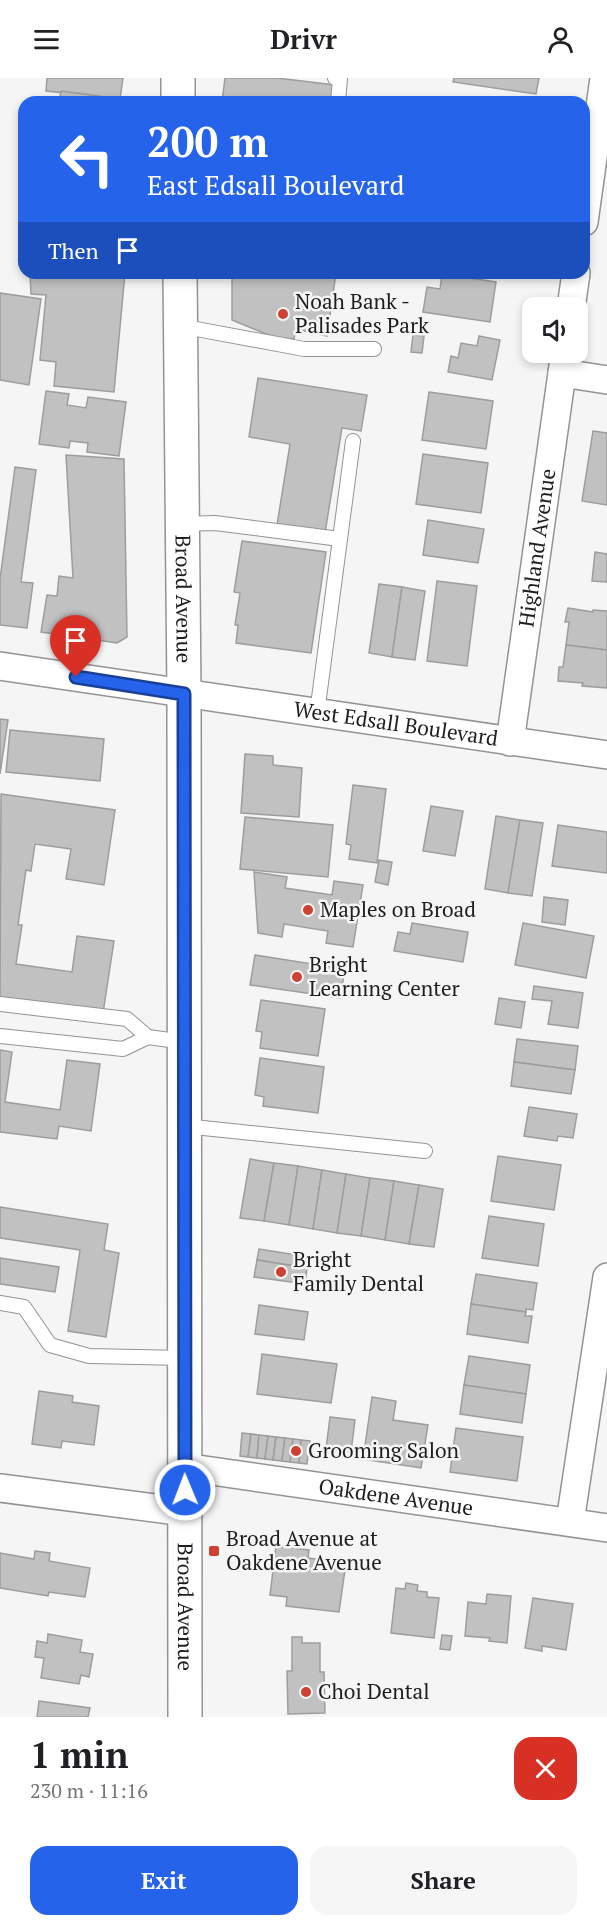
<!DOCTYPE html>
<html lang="en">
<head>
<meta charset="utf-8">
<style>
	:root { --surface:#fff; --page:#f6f6f6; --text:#202124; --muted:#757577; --accent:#2563eb }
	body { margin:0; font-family:"PT Serif",serif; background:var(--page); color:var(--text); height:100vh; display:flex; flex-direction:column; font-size:22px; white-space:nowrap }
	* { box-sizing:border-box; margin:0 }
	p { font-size:20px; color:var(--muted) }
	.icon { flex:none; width:33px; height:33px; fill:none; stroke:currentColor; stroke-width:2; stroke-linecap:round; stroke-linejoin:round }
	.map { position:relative; height:1639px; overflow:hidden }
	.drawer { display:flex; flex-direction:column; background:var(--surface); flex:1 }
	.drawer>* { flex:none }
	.hud { position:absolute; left:18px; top:18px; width:572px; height:183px; border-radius:18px; box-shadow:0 3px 9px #0003; background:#2563eb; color:#fff; overflow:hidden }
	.controls { position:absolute; left:522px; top:219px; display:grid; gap:12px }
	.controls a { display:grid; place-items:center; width:66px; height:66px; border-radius:12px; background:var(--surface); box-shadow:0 3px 9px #0003; font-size:30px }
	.pin { position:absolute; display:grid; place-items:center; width:51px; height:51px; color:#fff; margin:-62px -26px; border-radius:50% 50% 50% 0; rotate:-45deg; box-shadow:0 0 6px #0007 }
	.pin .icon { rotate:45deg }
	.me { position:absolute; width:66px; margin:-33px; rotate:359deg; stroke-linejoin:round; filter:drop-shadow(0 0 4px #0008) }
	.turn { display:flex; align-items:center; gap:21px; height:126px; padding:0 30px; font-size:27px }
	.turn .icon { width:78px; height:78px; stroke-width:2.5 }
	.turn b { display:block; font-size:42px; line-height:51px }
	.then { display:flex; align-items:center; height:57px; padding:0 30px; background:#0003; gap:12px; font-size:22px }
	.round { display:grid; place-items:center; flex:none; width:63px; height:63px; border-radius:18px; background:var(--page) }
	.overview { display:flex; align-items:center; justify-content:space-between; height:102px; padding:0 30px }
	h1 { font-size:36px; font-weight:800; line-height:45px }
	.action { display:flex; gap:12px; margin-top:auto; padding:12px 30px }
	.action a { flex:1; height:69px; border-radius:18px; background:var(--accent); color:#fff; font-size:24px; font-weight:800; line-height:69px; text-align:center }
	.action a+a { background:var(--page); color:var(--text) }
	header { display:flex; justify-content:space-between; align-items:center; height:78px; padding:0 30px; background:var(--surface); font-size:27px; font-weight:800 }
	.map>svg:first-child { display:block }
	.building { fill:#c1c1c1; stroke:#9e9d9e; stroke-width:1.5 }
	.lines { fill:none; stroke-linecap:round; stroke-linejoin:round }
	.service-casing { stroke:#939394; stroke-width:16 }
	.minor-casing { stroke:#939394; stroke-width:30 }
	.secondary-casing { stroke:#939394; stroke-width:36 }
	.service { stroke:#fff; stroke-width:14 }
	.minor { stroke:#fff; stroke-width:27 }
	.secondary { stroke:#fff; stroke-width:33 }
	.route-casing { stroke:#184099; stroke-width:15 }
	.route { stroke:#2563eb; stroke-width:10 }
	.poi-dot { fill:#cd4033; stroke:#f5f5f6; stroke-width:2 }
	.labels { text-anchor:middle; stroke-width:5; stroke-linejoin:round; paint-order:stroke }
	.poi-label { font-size:21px; fill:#1e1e1e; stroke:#f5f5f6; text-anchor:start }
	.street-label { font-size:21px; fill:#1e1e1e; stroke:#f5f5f6 }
</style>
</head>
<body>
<header><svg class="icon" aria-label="menu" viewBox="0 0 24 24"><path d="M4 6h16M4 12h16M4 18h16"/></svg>Drivr<svg class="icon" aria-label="person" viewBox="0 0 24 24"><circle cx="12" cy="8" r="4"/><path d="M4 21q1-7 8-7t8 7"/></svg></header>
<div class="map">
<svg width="607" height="1639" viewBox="0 0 607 1639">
	<rect width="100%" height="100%" fill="#f5f5f6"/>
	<g class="building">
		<path d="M47 0H123L120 21 46 13Z"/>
		<path d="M225 0H277L335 7 333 24H222Z"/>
		<path d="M454 0H539L536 16 453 4Z"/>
		<path d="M61 13 120 21V24H59Z"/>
		<path d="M30 195H125L114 314 54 308 56 284 40 282 46 217 31 216Z"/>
		<path d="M232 195H336L327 258 296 251 294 261 276 260 232 242Z"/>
		<path d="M442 196 496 204 490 244 423 234 427 209 440 211Z"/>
		<path d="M0 215 41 221 29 307 0 302Z"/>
		<path d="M413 257 424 258 422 275 411 274Z"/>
		<path d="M479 258 500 262 492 302 448 294 451 278 458 280 461 265 477 268Z"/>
		<path d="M258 300 367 317 361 353 342 350 325 455 277 447 290 366 249 359Z"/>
		<path d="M46 313 69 316 67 327 86 330 88 319 126 324 119 378 87 374 88 365 70 363 69 370 39 366Z"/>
		<path d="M429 314 493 323 486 371 422 362Z"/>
		<path d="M593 353 607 355V427L582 423Z"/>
		<path d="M423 376 488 385 481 435 416 426Z"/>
		<path d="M66 377 124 381 127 559 117 565 41 554 47 517 57 518 59 498 73 500Z"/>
		<path d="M15 389 36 392 21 504 33 505 27 550 0 547V501Z"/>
		<path d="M428 442 484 451 478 485 423 477Z"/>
		<path d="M242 463 326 474 311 575 236 565 238 547H235L240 515 234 514Z"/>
		<path d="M595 474 607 476V504L592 503Z"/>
		<path d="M437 503 477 508 467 588 427 583Z"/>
		<path d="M379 506 402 509 392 579 369 575Z"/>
		<path d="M402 509 425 513 415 582 392 579Z"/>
		<path d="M568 530 593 534V532L607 533V572L566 567 569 544H565Z"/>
		<path d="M566 567 607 572V610L582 608 583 605 558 603 559 589H563Z"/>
		<path d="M0 641 8 642 0 696Z"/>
		<path d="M10 652 104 661 100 703 6 694Z"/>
		<path d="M245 676 273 678V687L302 690 299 739 241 735Z"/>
		<path d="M353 707 386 711 377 785 349 781 351 767 346 766Z"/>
		<path d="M1 716 115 732 104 807 66 801 71 771 35 766 31 793 26 792 18 847H22L16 886 72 894 77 858 114 863 103 935 0 920Z"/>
		<path d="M431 728 463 733 455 778 423 773Z"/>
		<path d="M496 738 520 742 508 815 485 811Z"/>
		<path d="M245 739 333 747 328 799 240 791Z"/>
		<path d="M520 742 543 745 532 818 508 815Z"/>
		<path d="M558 747 607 754V795L552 788Z"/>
		<path d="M379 782 392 784 388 807 375 804Z"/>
		<path d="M254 794 287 799 285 810 332 817 334 803 363 807 353 869 326 865 328 853 284 846 282 859 258 855Z"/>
		<path d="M544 819 568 822 565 847 542 844Z"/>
		<path d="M412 845 468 854 463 884 394 873 398 854 410 856Z"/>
		<path d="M523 845 594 858 586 900 515 887Z"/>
		<path d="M255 877 345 891 340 920 250 907Z"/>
		<path d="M534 908 583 915 578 950 548 946 552 923 532 921Z"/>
		<path d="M499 920 525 924 521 950 495 946Z"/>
		<path d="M261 922 325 931 318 978 260 970 262 954 256 953Z"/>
		<path d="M517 961 578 968 575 992 514 984Z"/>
		<path d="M0 972 12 974 5 1024 60 1032 67 982 100 986 91 1053 59 1048 57 1061 0 1054Z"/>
		<path d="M260 980 324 989 318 1035 263 1028 264 1019 255 1017Z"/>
		<path d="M514 984 575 992 571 1016 511 1008Z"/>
		<path d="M529 1029 577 1036 573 1060 558 1058 557 1063 524 1058Z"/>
		<path d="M498 1078 561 1087 554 1132 491 1123Z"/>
		<path d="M250 1081 274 1085 264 1143 240 1140Z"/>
		<path d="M274 1085 298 1088 289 1147 264 1143Z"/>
		<path d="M298 1088 322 1092 313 1151 289 1147Z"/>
		<path d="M322 1092 346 1096 337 1155 313 1151Z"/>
		<path d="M346 1096 370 1100 361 1158 337 1155Z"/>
		<path d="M370 1100 394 1103 385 1162 361 1158Z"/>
		<path d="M394 1103 419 1107 409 1166 385 1162Z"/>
		<path d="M419 1107 443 1111 434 1169 409 1166Z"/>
		<path d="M0 1129 108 1146 104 1172 119 1175 106 1259 68 1253 80 1172 0 1160Z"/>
		<path d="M489 1138 544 1146 538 1188 482 1180Z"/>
		<path d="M259 1171 309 1179 307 1190 257 1182Z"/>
		<path d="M0 1180 59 1189 55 1214 0 1206Z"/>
		<path d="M257 1182 307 1190 305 1206 254 1199Z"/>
		<path d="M476 1196 537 1205 533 1232 526 1231V1234L471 1226Z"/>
		<path d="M471 1226 526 1234 525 1238H532L528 1265 467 1256Z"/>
		<path d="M259 1227 308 1234 304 1262 255 1256Z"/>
		<path d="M262 1276 337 1286 331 1325 257 1316Z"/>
		<path d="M469 1278 530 1287 526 1316 464 1307Z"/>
		<path d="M464 1307 526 1316 522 1345 460 1336Z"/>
		<path d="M39 1313 73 1318 72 1324 99 1328 94 1367 62 1363 61 1370 32 1366Z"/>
		<path d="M372 1319 396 1323 393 1342 428 1347 421 1390 363 1381Z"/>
		<path d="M330 1339 355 1342 351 1374 326 1371Z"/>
		<path d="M456 1350 523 1359 517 1403 450 1394Z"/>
		<path d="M242 1355 251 1356 248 1379 240 1378Z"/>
		<path d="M251 1356 259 1357 257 1380 248 1379Z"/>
		<path d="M259 1357 268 1358 265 1381 257 1380Z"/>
		<path d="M268 1358 276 1359 273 1382 265 1381Z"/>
		<path d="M276 1359 285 1360 282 1383 273 1382Z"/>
		<path d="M285 1360 293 1361 290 1384 282 1383Z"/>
		<path d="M293 1361 301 1362 299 1385 290 1384Z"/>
		<path d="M301 1362 310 1363 307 1386 299 1385Z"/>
		<path d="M276 1468 309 1472 308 1480 346 1485 339 1534 286 1528 287 1519 270 1517Z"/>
		<path d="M35 1473 50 1475 49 1483 90 1490 85 1519 49 1514 48 1518 0 1510V1475L34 1481Z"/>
		<path d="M406 1505 418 1507 417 1513 427 1514V1519L439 1520 434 1560 391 1555 396 1510 405 1511Z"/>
		<path d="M487 1516 511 1518 507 1565 489 1563 490 1560 465 1558 468 1524 486 1526Z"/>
		<path d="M533 1520 573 1526 566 1572 542 1568V1573L525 1570Z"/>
		<path d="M48 1556 82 1562 80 1574 93 1576 89 1599 81 1597 79 1606 41 1600 44 1580 35 1579 37 1563 47 1565Z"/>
		<path d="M442 1557 452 1558 450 1572 440 1571Z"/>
		<path d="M292 1559H302V1565H320V1594H324L325 1635 288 1636 287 1593H292Z"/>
		<path d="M39 1623 90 1630 88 1639H37Z"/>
	</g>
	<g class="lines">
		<defs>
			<g id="service">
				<path d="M335 0 340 1 338 24"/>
				<path d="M180 248 304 271H374"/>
				<path d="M182 446 215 445 340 461"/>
				<path d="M317 635 353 363"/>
				<path d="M0 926 127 941 148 959"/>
				<path d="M0 958 123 971 148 959 184 964"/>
				<path d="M184 1048 425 1073"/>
				<path d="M0 1225 24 1229 50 1267 89 1278 184 1280"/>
			</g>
			<g id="minor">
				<path d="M584 144 604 0"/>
				<path d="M571 230 576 195"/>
				<path d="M562 295 607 302"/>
				<path id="s1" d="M0 588 607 677"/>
				<path id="s2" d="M510 664 565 274"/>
				<path id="s3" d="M184 1389 607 1450"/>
				<path d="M0 1410 185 1434"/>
				<path d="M570 1444 607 1199"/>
			</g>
			<g id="secondary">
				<path d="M178 0V24"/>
				<path id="s4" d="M180 195 184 616 185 1639"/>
			</g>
		</defs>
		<use href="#service" class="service-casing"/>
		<use href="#minor" class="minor-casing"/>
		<use href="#secondary" class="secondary-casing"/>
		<use href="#service" class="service"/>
		<use href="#minor" class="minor"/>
		<use href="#secondary" class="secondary"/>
	</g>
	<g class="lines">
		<defs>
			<path id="route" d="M76 599 184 616 185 1412"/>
		</defs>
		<use href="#route" class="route-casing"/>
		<use href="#route" class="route"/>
	</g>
	<g class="poi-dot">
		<circle cx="283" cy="236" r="6"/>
		<circle cx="308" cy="832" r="6"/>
		<circle cx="297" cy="899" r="6"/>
		<circle cx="281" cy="1194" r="6"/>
		<circle cx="296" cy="1373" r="6"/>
		<rect x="208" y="1467" width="12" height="12" rx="3"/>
		<circle cx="306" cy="1614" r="6"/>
	</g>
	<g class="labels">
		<g class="poi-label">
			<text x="295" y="231">Noah Bank -<tspan x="295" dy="24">Palisades Park</tspan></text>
			<text x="320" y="839">Maples on Broad</text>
			<text x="309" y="894">Bright<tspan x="309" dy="24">Learning Center</tspan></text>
			<text x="293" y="1189">Bright<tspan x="293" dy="24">Family Dental</tspan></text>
			<text x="308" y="1380">Grooming Salon</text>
			<text x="226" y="1468">Broad Avenue at<tspan x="226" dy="24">Oakdene Avenue</tspan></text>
			<text x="318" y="1621">Choi Dental</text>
		</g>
		<g class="street-label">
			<text dy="7" stroke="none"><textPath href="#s2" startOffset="196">Highland Avenue</textPath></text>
			<text dy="7" stroke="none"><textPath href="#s4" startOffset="326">Broad Avenue</textPath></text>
			<text dy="7" stroke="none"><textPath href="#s1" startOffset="400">West Edsall Boulevard</textPath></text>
			<text dy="7" stroke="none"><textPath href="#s3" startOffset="214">Oakdene Avenue</textPath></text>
			<text dy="7" stroke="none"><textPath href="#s4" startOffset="1334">Broad Avenue</textPath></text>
		</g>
	</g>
</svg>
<div class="controls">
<a><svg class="icon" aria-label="sound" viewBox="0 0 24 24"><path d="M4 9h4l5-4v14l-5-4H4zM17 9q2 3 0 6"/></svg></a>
</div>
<div class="pin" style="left:76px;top:599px;background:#d93025"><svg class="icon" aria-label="arrive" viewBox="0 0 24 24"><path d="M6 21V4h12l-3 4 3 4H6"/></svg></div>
<svg class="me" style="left:185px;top:1412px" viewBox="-20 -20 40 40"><circle r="17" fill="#2563eb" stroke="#fff" stroke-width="3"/><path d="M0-11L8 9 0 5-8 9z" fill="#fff"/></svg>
<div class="hud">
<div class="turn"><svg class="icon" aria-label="left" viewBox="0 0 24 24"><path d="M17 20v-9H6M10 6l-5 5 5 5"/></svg><div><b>200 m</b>East Edsall Boulevard</div></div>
<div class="then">Then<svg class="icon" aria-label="arrive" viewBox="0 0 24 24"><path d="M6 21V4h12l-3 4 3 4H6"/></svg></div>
</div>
</div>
<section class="drawer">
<div class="overview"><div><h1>1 min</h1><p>230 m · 11:16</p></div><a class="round" style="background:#d93025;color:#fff"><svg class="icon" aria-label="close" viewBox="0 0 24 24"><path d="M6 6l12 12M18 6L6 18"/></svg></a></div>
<div class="action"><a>Exit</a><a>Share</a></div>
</section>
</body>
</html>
